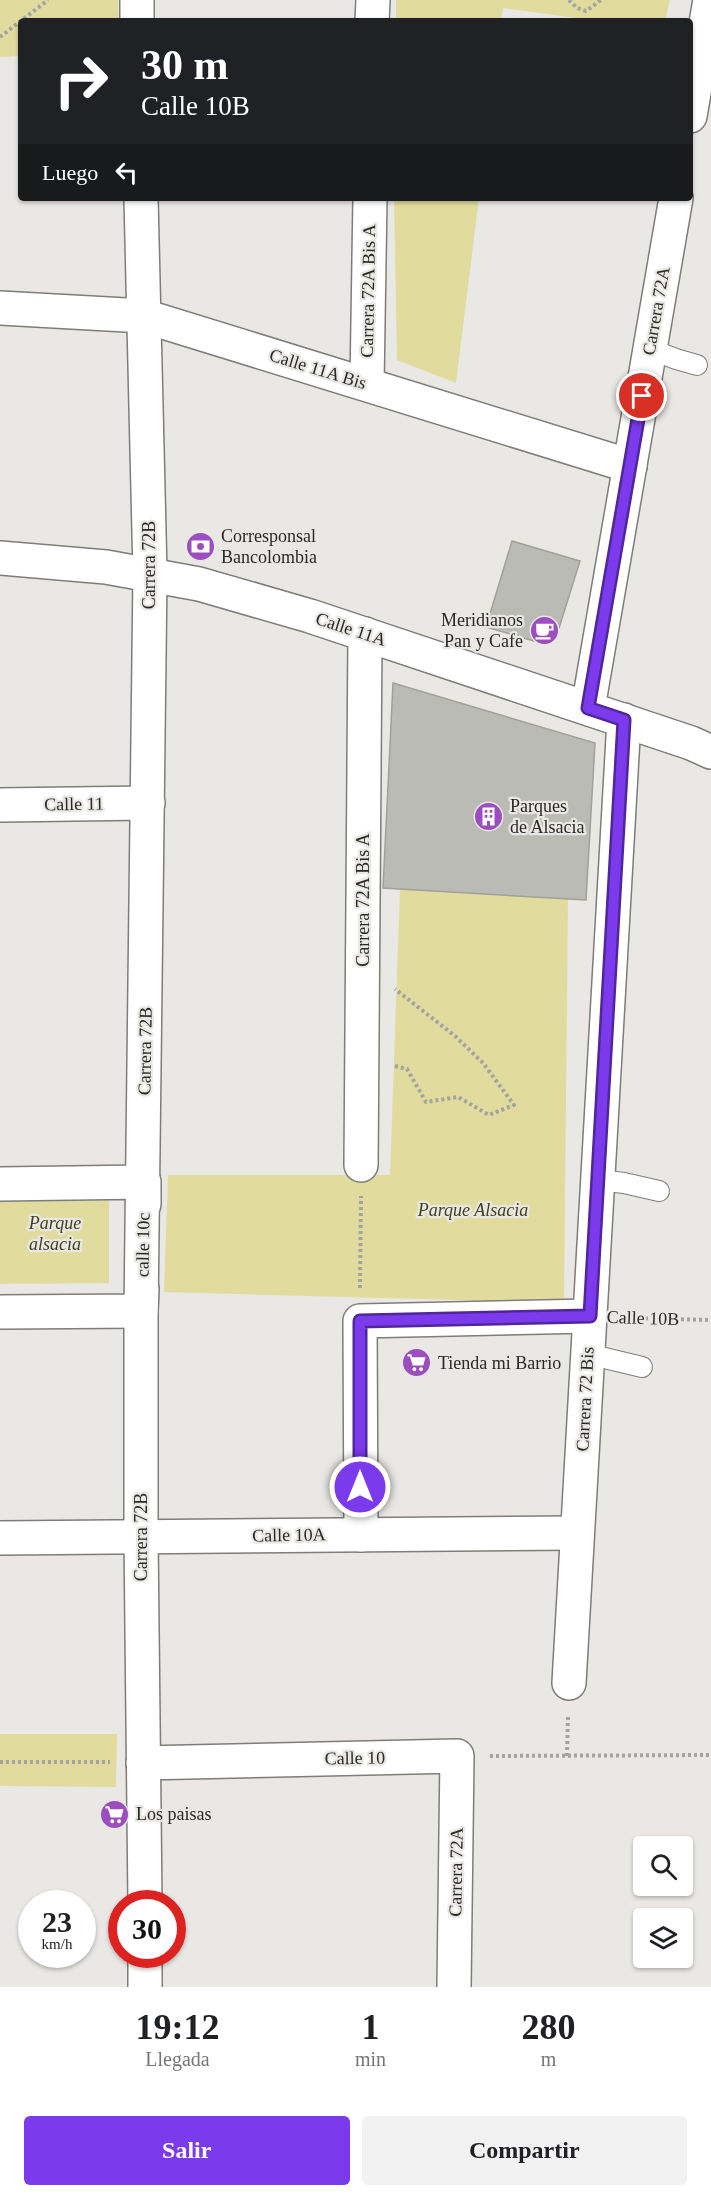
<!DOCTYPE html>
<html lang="es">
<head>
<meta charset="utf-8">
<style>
	:root { --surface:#fff; --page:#f2f2f2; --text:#202124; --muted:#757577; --accent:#7c3aed }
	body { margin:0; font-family:Georgia,serif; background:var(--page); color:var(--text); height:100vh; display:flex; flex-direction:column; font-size:22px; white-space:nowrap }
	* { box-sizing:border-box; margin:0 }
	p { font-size:20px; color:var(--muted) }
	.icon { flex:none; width:33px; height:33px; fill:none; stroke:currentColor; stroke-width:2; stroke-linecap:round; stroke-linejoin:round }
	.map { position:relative; height:1987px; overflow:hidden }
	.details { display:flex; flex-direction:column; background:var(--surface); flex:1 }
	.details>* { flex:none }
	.hud { position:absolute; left:18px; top:18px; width:675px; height:183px; border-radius:6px; box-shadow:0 2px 4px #0004; background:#202124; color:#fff; overflow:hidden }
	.tools { position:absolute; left:633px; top:1836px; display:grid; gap:12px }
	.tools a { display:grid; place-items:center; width:60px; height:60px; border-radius:6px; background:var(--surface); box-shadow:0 2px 4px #0004; font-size:30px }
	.speed { position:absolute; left:18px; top:1890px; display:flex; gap:12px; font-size:30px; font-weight:700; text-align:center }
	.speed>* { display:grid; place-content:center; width:78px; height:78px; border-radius:50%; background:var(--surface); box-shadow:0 2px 4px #0004; line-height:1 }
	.speed small { font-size:15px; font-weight:400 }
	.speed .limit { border:9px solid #d22; background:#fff; color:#111 }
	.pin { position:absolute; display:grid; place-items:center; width:51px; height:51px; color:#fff; margin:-26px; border:3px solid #fff; border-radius:50%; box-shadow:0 2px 6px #0007 }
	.me { position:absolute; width:66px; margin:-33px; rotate:0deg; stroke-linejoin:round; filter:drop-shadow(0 0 4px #0008) }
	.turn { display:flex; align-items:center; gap:21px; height:126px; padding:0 24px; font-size:27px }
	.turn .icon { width:78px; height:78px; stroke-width:2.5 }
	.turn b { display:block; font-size:42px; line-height:51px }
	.then { display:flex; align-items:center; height:57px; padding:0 24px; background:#0003; gap:12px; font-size:22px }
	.eta { display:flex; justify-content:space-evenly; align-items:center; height:102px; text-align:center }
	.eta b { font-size:36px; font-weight:800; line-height:42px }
	.action { display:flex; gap:12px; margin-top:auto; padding:12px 24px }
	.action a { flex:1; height:69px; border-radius:6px; background:var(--accent); color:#fff; font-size:24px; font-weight:800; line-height:69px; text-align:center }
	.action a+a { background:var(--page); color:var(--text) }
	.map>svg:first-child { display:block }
	.green { fill:#e1dc9e }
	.building { fill:#bbbbb6; stroke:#a0a09c; stroke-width:1.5 }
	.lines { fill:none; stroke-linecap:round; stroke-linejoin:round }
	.service-casing { stroke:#7d7d79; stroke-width:22 }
	.minor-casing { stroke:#7d7d79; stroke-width:36 }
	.path { stroke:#a4a3a0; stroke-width:4; stroke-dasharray:3 3; stroke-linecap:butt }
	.service { stroke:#fff; stroke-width:20 }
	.minor { stroke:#fff; stroke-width:33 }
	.route-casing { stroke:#51269a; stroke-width:15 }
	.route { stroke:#7c3aed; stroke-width:10 }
	.labels { text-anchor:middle; stroke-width:4.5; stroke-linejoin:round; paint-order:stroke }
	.street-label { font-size:18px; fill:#292928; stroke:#e9e8e4 }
	.poi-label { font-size:18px; fill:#292928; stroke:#e9e8e4; text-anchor:start }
	.park-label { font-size:18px; font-style:italic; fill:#43401d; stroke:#e9e8e4 }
</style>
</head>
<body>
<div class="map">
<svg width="711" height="1987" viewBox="0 0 711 1987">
	<rect width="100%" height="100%" fill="#e9e8e4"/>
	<g class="green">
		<path d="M0 0H118L119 21H21V56L0 57Z"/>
		<path d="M396 0H670L665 21H598L503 8 501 21H396Z"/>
		<path d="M394 198H479L456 383 397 360Z"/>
		<path d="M400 889 568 898 564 1303 164 1292 168 1175H390Z"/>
		<path d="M109 1183V1283L0 1284V1184Z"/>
		<path d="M0 1734H117L116 1787 0 1786Z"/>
	</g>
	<g class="building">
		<path d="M512 541 580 561 559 628 547 639 534 641 486 627Z"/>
		<path d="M393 683 595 743 586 900 383 888Z"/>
	</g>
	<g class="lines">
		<defs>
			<g id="service">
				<path d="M650 349 676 359 697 365"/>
				<path d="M598 1180 624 1183 659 1191"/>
				<path d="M588 1354 642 1367"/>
			</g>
			<g id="minor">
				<path d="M137 0V21"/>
				<path d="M372 21 373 0"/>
				<path d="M690 116 710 0"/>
				<path d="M141 198 150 574 141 1311V1537L145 1904"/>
				<path d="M0 308 144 316 630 466"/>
				<path d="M367 384 370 198"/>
				<path d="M0 558 106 567 199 584 310 616 691 743 711 752"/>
				<path d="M588 708 676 198"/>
				<path d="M0 805 148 803"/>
				<path d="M361 1165 365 634"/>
				<path d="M0 1184 144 1182V1204"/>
				<path d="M0 1312 141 1311 142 1289"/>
				<path d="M361 1535 360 1321 590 1316"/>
				<path d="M0 1538 577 1533"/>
				<path d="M569 1683 624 720"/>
				<path d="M143 1763 457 1756 454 1987"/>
				<path d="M145 1954V1987"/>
			</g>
		</defs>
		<use href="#service" class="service-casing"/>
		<use href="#minor" class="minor-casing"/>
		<g class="path">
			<path d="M569 0 577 8 586 11 601 0"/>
			<path d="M0 37 48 0"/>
			<path d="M395 1066 407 1069 426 1102 458 1097 489 1115 514 1105 483 1063 455 1036 395 989"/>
			<path d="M360 1288 361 1196"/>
			<path d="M621 1318 711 1320"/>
			<path d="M490 1756 711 1755"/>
			<path d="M567 1756 568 1715"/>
			<path d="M0 1762H110"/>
		</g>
		<use href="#service" class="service"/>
		<use href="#minor" class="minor"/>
	</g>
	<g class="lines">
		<defs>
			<path id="route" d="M360 1487V1321L590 1316 624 720 588 708 642 396"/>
		</defs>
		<use href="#route" class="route-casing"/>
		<use href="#route" class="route"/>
	</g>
	<defs>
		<symbol id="bank-disc" viewBox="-11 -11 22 22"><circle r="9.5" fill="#9c4dbe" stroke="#e9e8e4"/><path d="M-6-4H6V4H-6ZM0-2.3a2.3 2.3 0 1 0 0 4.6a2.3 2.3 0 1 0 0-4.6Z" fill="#fff"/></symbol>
		<symbol id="cafe-disc" viewBox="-11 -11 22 22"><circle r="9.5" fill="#9c4dbe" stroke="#e9e8e4"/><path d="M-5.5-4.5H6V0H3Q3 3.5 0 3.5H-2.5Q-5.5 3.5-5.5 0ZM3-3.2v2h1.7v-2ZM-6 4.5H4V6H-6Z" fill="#fff"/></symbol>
		<symbol id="building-disc" viewBox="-11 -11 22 22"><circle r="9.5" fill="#9c4dbe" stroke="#e9e8e4"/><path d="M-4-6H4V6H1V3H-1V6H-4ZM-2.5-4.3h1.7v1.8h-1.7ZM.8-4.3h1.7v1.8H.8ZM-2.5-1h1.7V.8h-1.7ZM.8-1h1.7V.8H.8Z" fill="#fff"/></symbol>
		<symbol id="supermarket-disc" viewBox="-11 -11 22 22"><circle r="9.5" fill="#9c4dbe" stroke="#e9e8e4"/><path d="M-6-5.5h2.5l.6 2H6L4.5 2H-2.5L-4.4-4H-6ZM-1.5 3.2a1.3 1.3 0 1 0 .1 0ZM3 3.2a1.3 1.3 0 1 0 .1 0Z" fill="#fff"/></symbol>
	</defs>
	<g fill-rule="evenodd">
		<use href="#bank-disc" x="184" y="530" width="33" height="33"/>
		<use href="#cafe-disc" x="528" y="614" width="33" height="33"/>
		<use href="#building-disc" x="472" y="800" width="33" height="33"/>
		<use href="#supermarket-disc" x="400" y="1346" width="33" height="33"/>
		<use href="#supermarket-disc" x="98" y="1798" width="33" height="33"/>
	</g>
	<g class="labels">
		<g class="street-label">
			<text transform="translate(368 291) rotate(-89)" y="6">Carrera 72A Bis A</text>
			<text transform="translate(656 311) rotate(-80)" y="6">Carrera 72A</text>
			<text transform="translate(318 369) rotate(17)" y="6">Calle 11A Bis</text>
			<text transform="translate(149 565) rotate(-90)" y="6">Carrera 72B</text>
			<text transform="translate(351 629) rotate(18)" y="6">Calle 11A</text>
			<text transform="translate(74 804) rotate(-1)" y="6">Calle 11</text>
			<text transform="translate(363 900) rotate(-90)" y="6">Carrera 72A Bis A</text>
			<text transform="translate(145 1051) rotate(-89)" y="6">Carrera 72B</text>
			<text transform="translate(143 1245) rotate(-89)" y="6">calle 10c</text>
			<text transform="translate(643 1318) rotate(2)" y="6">Calle 10B</text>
			<text transform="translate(585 1399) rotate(-87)" y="6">Carrera 72 Bis</text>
			<text transform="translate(289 1535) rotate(-1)" y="6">Calle 10A</text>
			<text transform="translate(141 1537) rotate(-90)" y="6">Carrera 72B</text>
			<text transform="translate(355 1758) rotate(-1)" y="6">Calle 10</text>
			<text transform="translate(456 1872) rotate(-89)" y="6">Carrera 72A</text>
		</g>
		<g class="poi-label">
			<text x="221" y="542">Corresponsal<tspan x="221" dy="21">Bancolombia</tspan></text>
			<text x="523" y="626" text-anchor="end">Meridianos<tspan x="523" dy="21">Pan y Cafe</tspan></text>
			<text x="510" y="812">Parques<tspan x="510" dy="21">de Alsacia</tspan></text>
			<text x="438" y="1369">Tienda mi Barrio</text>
			<text x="136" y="1820">Los paisas</text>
		</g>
		<g class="park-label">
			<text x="473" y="1216">Parque Alsacia</text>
			<text x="55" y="1229">Parque<tspan x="55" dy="21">alsacia</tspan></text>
		</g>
	</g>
</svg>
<div class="tools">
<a><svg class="icon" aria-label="search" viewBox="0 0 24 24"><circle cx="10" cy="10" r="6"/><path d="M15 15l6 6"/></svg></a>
<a><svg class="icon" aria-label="layers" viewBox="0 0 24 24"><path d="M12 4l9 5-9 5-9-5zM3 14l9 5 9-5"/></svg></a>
</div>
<div class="speed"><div>23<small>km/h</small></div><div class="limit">30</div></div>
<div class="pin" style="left:642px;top:396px;background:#d93025"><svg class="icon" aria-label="arrive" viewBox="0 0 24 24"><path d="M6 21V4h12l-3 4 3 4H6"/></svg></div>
<svg class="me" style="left:360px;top:1487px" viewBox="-20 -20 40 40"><circle r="17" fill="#7c3aed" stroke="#fff" stroke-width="3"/><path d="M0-11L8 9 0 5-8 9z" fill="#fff"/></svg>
<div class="hud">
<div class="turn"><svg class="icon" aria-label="right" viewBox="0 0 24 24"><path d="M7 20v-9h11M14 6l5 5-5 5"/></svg><div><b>30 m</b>Calle 10B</div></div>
<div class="then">Luego<svg class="icon" aria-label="left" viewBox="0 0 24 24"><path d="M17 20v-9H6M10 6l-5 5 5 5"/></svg></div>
</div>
</div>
<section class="details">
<div class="eta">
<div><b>19:12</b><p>Llegada</p></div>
<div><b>1</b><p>min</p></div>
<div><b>280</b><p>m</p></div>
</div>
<div class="action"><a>Salir</a><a>Compartir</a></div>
</section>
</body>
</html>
